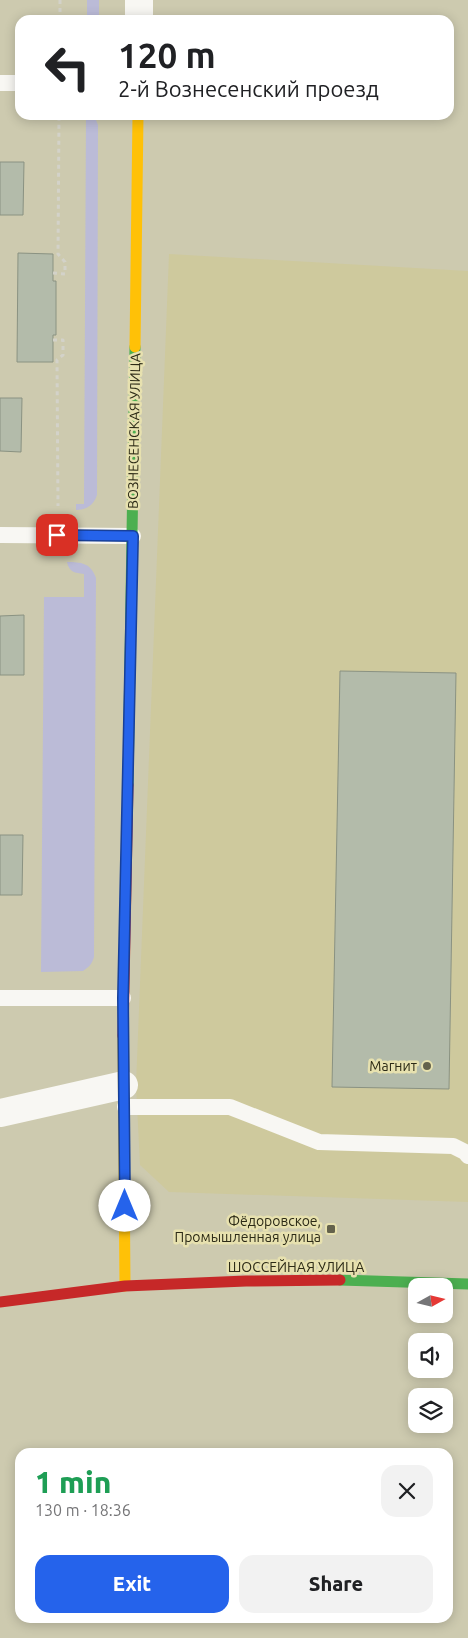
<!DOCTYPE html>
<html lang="en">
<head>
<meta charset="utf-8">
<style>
	:root { --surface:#fff; --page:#f2f2f2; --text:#202124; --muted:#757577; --accent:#2563eb }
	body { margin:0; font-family:Ubuntu,sans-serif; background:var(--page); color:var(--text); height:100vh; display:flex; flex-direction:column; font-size:19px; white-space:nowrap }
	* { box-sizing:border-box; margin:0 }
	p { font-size:16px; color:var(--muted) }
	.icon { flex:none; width:28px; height:28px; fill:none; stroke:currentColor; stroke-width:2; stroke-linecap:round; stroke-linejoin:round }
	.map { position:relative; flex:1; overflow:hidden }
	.sheet { position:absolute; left:15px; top:1448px; width:438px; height:175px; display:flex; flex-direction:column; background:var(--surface); border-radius:15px; box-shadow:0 2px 12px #0003 }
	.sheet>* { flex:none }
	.hud { position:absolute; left:15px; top:15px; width:439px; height:105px; border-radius:15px; box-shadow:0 2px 12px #0003; background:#fff; color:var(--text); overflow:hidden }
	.needle { width:32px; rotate:82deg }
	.tools { position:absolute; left:408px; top:1278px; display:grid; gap:10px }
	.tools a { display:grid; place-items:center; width:45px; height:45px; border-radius:10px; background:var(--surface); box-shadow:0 2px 12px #0003; font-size:25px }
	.pin { position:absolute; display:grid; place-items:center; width:42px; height:42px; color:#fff; margin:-21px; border-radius:10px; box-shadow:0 2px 8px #0006 }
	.me { position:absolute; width:55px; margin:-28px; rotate:0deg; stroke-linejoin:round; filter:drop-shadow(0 0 4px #0008) }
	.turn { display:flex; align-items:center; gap:18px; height:105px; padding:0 20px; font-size:22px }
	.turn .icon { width:65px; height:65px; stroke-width:2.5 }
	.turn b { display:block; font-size:35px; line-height:42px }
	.round { display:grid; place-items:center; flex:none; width:52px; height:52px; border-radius:15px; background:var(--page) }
	.headline { display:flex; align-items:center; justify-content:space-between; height:85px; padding:0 20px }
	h1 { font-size:30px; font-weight:800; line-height:38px; color:#1e9e55 }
	.cta { display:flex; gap:10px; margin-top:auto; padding:10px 20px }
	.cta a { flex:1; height:58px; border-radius:15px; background:var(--accent); color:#fff; font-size:20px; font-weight:800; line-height:58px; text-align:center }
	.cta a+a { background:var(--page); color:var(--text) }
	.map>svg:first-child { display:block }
	.built { fill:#cec99d }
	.green { fill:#bbbbd7 }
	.building { fill:#b3bbaa; stroke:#8a9282 }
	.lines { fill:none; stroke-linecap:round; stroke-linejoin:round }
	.path { stroke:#d3d2c9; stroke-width:3; stroke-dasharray:4 4; stroke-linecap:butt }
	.lane { stroke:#f8f7f3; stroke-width:16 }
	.street { stroke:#f8f7f3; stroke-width:28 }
	.fast { stroke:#4caf50; stroke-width:11 }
	.slow { stroke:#ffc107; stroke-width:11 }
	.jam { stroke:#c62828; stroke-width:11 }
	.route-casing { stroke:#184099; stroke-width:12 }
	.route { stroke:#2563eb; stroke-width:9 }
	.poi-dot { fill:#64624c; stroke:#e7e1af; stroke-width:2 }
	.labels { text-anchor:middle; stroke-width:5; stroke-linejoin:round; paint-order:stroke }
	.street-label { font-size:14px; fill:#2c2a16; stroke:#e7e1af }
	.poi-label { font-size:14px; fill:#2c2a16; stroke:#e7e1af; text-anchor:end }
</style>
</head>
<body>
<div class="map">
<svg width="468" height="1638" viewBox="0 0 468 1638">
	<rect width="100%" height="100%" fill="#cdcaaf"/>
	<path class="built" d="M169 254 468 271V1202L169 1192 140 1165 136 1085Z"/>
	<g class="green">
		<rect x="87" y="0" width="12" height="20"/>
		<path d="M86 115H94L98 125 97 495C94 505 86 510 76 510V504H84Z"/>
		<path d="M67 562C81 562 91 563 96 578L94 957C92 964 89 967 83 971L41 972 44 597H84V574C75 573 69 572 67 562Z"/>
	</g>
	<g class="building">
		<path d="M0 162H24L23 215H0Z"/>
		<path d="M18 253 53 254V281H56V335H53V362H17Z"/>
		<path d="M0 398H22L21 452 0 451Z"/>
		<path d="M24 615V675H0V616Z"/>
		<path d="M340 671 456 673 449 1089 332 1087Z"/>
		<path d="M0 835H23L22 895H0Z"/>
	</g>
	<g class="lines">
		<g class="path">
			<path d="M60 0V20"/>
			<path d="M53 273 65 274V262L58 254 59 115"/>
			<path d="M53 340H63V355L57 360 58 506"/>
		</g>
		<g class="lane">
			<path d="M0 83H20"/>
			<path d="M0 535 133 536"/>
			<path d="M0 998H123"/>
			<path d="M125 1107H230L319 1142 453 1146 465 1152 468 1156"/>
		</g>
		<g class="street">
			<path d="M139 20V0"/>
			<path d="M0 1113 124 1085"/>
		</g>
		<g class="fast">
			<path d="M128 785 135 347"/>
			<path d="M340 1280 468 1284"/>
		</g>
		<g class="slow">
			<path d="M135 347 138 115"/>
			<path d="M123 1036 125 1286"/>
		</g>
		<g class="jam">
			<path d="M123 1036 128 785"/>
			<path d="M0 1302 125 1286 246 1281 340 1280"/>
		</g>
	</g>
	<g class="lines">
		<defs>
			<path id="route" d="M57 535 133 536 123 998 125 1206"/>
		</defs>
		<use href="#route" class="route-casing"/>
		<use href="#route" class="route"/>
	</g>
	<g class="poi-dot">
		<circle cx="427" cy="1066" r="5"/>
		<rect x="326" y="1224" width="10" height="10" rx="2.5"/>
	</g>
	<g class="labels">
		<g class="street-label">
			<text transform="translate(134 431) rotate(-89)" y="5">ВОЗНЕСЕНСКАЯ УЛИЦА</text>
			<text x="296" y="1272">ШОССЕЙНАЯ УЛИЦА</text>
		</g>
		<g class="poi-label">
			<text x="417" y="1071">Магнит</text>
			<text x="321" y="1226">Фёдоровское,<tspan x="321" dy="16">Промышленная улица</tspan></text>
		</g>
	</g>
</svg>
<div class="tools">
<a><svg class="needle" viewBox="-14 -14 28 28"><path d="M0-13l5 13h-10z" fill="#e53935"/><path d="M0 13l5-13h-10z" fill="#757577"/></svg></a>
<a><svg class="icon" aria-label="sound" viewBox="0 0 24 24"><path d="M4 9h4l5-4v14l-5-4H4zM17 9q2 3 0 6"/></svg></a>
<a><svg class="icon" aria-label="layers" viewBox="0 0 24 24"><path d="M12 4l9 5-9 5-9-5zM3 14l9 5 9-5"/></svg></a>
</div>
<div class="pin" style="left:57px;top:535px;background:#d93025"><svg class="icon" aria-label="arrive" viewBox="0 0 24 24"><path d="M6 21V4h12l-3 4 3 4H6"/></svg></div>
<svg class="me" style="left:125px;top:1206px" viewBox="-20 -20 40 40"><circle r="19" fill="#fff"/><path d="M0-13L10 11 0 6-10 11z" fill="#2563eb"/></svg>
<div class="hud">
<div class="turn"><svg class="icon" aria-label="left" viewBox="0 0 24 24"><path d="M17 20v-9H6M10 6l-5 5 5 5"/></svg><div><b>120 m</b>2-й Вознесенский проезд</div></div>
</div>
<section class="sheet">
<div class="headline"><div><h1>1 min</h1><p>130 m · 18:36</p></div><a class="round"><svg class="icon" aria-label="close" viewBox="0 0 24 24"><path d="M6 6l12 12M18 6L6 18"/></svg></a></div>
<div class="cta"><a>Exit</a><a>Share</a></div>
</section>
</div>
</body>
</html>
